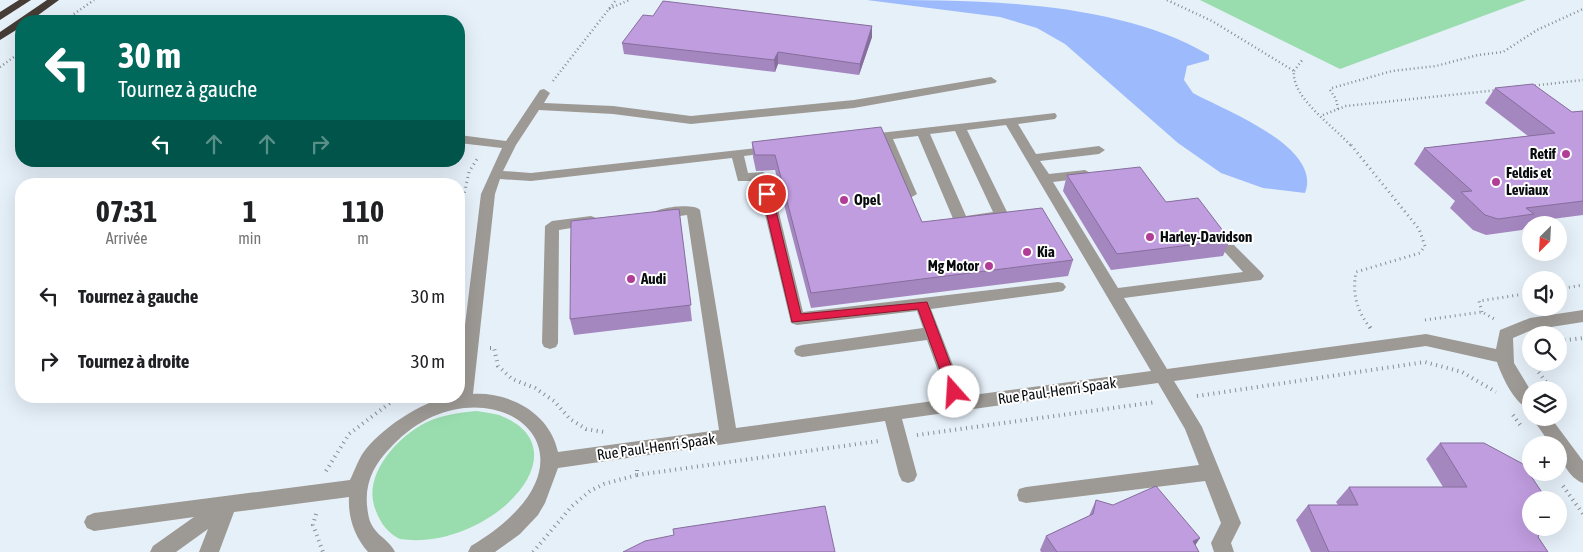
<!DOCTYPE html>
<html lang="fr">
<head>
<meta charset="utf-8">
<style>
	:root { --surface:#fff; --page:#f6f6f6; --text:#202124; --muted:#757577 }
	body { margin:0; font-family:"Asap Condensed",sans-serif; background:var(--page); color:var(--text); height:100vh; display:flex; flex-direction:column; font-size:19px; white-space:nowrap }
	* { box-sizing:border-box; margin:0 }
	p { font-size:16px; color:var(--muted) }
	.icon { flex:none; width:28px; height:28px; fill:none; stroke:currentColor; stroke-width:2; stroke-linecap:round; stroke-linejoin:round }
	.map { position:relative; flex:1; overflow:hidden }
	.side { position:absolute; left:15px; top:178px; width:450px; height:225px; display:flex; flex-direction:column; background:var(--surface); border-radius:20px; box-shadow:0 5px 20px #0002 }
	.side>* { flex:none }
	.guide { position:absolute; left:15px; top:15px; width:450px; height:152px; border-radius:20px; box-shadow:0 5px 20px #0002; background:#00695c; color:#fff; overflow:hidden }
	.needle { width:32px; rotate:204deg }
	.buttons { position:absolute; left:1522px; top:216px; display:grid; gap:10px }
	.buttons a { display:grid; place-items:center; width:45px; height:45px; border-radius:50%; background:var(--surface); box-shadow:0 5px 20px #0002; font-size:25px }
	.pin { position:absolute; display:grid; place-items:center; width:42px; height:42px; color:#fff; margin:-21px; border:2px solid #fff; border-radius:50%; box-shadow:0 1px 5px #0007 }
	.me { position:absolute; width:55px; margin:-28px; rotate:341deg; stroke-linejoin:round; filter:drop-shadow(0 0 4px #0008) }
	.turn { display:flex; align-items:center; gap:18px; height:105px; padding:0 20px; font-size:22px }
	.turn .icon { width:65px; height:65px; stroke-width:2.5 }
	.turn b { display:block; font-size:35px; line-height:42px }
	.lanes { display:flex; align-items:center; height:48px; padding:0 20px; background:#0003; justify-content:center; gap:25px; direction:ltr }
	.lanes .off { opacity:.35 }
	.eta { display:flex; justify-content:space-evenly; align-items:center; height:85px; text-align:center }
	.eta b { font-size:30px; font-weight:700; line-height:35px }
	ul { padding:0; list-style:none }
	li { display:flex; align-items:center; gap:15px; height:65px; padding:0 20px }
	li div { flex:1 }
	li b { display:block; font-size:19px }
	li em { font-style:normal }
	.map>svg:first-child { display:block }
	.green { fill:#99dcad }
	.water { fill:#9cbafc }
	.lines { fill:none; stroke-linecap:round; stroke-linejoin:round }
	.path-far2 { stroke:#868d94; stroke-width:2.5; stroke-dasharray:1 3; stroke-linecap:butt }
	.path-far1 { stroke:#868d94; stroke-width:3; stroke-dasharray:1 4; stroke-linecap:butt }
	.path { stroke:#868d94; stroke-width:4; stroke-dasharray:1 4.5; stroke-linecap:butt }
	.minor { fill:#9d9995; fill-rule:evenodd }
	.highway { fill:#443c35; fill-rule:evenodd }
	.wall { fill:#a587c0 }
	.shaded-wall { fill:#866e9c }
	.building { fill:#c09ddf; stroke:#866e9c }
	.route { fill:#e11d48; stroke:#92132f }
	.poi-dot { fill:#b13d96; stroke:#fff; stroke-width:2 }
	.labels { text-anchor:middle; stroke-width:4; stroke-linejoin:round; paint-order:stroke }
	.poi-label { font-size:15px; font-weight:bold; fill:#090c0f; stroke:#fff; text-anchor:start }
	.street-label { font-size:15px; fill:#090c0f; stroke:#fff }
</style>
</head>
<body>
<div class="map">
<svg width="1583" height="552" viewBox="0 0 1583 552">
	<rect width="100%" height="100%" fill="#e6f0f9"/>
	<g class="green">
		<path d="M1200 0H1526L1340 69Z"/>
		<path d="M476 411C483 412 492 413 499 415 589 449 488 552 400 539 388 534 380 522 376 511 361 477 396 438 425 423 441 415 458 413 476 411Z"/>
	</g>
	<path class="water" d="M867 0C978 0 1115 0 1209 55V60L1187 66 1184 80 1193 93C1224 110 1323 147 1305 193L1263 188 1221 173 1178 143 1065 44 1037 28 1000 17Z"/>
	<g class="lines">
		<g class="path-far2">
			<path d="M1167 0 1212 21 1294 71C1291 98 1335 127 1352 147"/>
			<path d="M609 9 629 0"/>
			<path d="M64 21 94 0"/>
			<path d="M0 67 21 52"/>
			<path d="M1294 71 1303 59"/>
			<path d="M553 81 616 0"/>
			<path d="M1531 86 1583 80"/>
			<path d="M1338 109 1336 99 1330 90 1332 88 1392 71 1436 66 1478 55 1503 52 1537 30 1583 9"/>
			<path d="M1323 115 1346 106 1498 90"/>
		</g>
		<g class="path-far1">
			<path d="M1351 145 1419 229 1425 246 1420 253 1356 272C1352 295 1357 310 1370 328"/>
			<path d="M459 217 469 172 479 156"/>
			<path d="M1559 289 1583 285"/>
			<path d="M1482 312 1479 301 1531 293"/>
			<path d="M1425 320 1482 312 1496 320"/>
		</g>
		<g class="path">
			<path d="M1370 327 1372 330"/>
			<path d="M1559 341 1583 338"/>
			<path d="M490 348H494L498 366 512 379 535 388 554 401 570 419 586 429 604 432"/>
			<path d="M1535 362 1537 370 1552 390"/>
			<path d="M1197 396 1425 362 1462 372 1496 392"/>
			<path d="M1513 415 1521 426"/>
			<path d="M917 435 1156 402"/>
			<path d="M326 471 349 434 399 396"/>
			<path d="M637 475 879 441"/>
			<path d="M1563 486 1583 514"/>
			<path d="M316 514 313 525 323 552"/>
			<path d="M533 552 572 506 590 491 604 484 637 475V467"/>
		</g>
		<g class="minor">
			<path d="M991 77 997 81 995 83 854 108 691 124 613 114 539 110 516 145 503 171 531 173 776 146 777 149 776 152 744 156 748 173 763 172 770 176 803 312 1058 282 1063 283 1066 287 1063 291 1058 292 931 309 965 396 1151 371 1006 125 967 130 1009 216 1002 221 961 226 954 221 918 136 893 139 917 194 910 198 903 194 881 140 866 142 860 138 862 135 1055 113 1057 116 1055 119 1018 124 1036 154 1099 146 1105 150 1099 154 1040 161 1049 174 1085 170 1092 174 1085 178 1053 182 1118 288 1243 272 1222 249 1224 245H1234L1261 272 1264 276 1261 280 1124 298 1167 369 1426 334 1496 349 1500 330 1530 318 1583 310V322L1532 330 1513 338 1514 363 1531 391V410C1515 405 1502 377 1497 362L1426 346 1174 381 1202 427 1241 523 1231 543 1234 552H1214L1211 543 1221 523 1205 481 1026 503 1019 501 1017 495 1019 489 1026 487 1199 465 1185 429 1158 383 902 419 917 475 914 481 908 483 902 481 899 475 885 421 558 468 545 503 538 515 520 534 495 552H468L471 546C628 452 482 350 392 446 373 465 363 485 368 513 371 535 388 537 395 552H368C354 536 348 517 349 497L234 512 219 552H199L208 529 176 552H150L153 546 194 517 94 531 87 528 84 522 87 516 94 513 350 480C355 470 359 457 366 449 385 426 428 396 459 396V374L481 194 502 148 459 143V135L506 141 540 90 544 89 550 93 544 103 613 106 691 116 854 100ZM955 131 993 212 966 216 930 134ZM732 158 738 181H757L791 323 797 325 917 311 923 328 802 345 796 347 794 351 796 355 802 357 927 340 948 399 736 428 700 210C694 203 657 207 652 214L659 219 687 215 719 430 558 452C550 413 510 392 473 394L495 194 500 179 531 181Z"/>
			<path d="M591 216 596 218 598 221 596 224 559 230 558 343 556 347 550 349 544 347 542 343 545 226 552 221Z"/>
			<path d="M1532 418H1551L1583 461V483C1569 478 1559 459 1559 445H1551Z"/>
		</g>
		<g class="highway">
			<path d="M19 0H31L0 20V12Z"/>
			<path d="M47 0H59L30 21H21V27L0 40V32Z"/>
		</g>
	</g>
	<g class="wall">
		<path d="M653 16 872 26V37L859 75 778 64 775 72 624 54 622 43Z"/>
		<path d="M1495 88 1572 112 1583 111V215L1529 222 1522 230 1486 235 1473 230 1450 208 1455 201 1414 164 1424 148 1528 136 1485 103Z"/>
		<path d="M752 142 922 222 1073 260 1068 276 811 308 775 170 756 171 753 157Z"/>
		<path d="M1067 175 1166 202 1230 240 1223 256 1111 270 1063 191Z"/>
		<path d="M679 209 692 321 574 335 570 319Z"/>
		<path d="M1440 443 1538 537 1548 552H1311L1296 520 1308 505H1338L1336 502 1349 487H1443L1426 459Z"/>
		<path d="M1096 500 1195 545 1199 552H1041L1040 550 1046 536 1089 516Z"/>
	</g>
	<g class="shaded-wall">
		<path d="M872 26V37L859 75 860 64Z"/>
		<path d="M778 52V64L775 72 774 60Z"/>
		<path d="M1200 538 1191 552 1193 541Z"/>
	</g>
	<g class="building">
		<path d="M663 1 872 26 860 64 778 52 774 60 622 43 643 15 653 16Z"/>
		<path d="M1533 84 1572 112 1583 111V201L1526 208 1534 214 1498 219 1485 215 1461 192 1472 191 1424 148 1555 133 1495 88Z"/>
		<path d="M881 127 922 222 1042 208 1073 260 811 293 775 155H755L752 142Z"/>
		<path d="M1140 167 1166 202 1198 198 1230 240 1117 254 1067 175Z"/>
		<path d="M679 209 691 305 570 319 571 221Z"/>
		<path d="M1440 443H1484L1523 464 1547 500H1531V528H1542L1538 537 1548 552H1329L1308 505H1358L1349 487H1467Z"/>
		<path d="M1156 486 1200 538 1193 541 1199 552H1057L1046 536 1093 514 1096 500 1113 505Z"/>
		<path d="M825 506 835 552H623L645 541 674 535 673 529Z"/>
	</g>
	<path class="route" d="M767 190 772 194 801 314 927 302 961 392 959 396 954 397 948 392 918 309 792 322 762 194Z"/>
	<g class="poi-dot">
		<circle cx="1566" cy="154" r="5"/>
		<circle cx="1496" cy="182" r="5"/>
		<circle cx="844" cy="200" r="5"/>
		<circle cx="1150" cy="237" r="5"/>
		<circle cx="1027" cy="252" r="5"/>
		<circle cx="989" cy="266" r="5"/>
		<circle cx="631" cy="279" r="5"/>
	</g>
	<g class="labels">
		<g class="poi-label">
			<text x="1556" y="159" text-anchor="end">Retif</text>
			<text x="1506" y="178">Feldis et<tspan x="1506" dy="17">Leviaux</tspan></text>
			<text x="854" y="205">Opel</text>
			<text x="1160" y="242">Harley-Davidson</text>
			<text x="1037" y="257">Kia</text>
			<text x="979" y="271" text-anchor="end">Mg Motor</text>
			<text x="641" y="284">Audi</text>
		</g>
		<g class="street-label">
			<text transform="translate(1057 391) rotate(-8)" y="5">Rue Paul-Henri Spaak</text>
			<text transform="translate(656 447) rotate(-8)" y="5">Rue Paul-Henri Spaak</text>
		</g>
	</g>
</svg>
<div class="buttons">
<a><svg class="needle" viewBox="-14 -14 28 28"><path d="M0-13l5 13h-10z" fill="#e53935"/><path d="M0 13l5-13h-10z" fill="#757577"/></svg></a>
<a><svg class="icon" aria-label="sound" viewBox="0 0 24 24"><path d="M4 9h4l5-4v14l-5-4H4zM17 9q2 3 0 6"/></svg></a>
<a><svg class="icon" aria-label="search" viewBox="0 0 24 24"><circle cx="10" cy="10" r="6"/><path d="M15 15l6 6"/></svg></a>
<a><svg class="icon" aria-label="layers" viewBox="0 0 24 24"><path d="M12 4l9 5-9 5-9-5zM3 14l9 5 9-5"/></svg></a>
<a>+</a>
<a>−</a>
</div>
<div class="pin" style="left:767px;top:194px;background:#d93025"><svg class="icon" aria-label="arrive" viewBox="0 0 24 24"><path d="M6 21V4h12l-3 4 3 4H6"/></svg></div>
<svg class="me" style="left:954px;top:392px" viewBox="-20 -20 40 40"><circle r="19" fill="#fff"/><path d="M0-13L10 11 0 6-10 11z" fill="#e11d48"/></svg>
<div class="guide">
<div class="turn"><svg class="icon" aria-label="left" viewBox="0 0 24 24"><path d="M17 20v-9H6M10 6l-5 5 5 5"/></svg><div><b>30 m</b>Tournez à gauche</div></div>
<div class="lanes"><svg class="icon" aria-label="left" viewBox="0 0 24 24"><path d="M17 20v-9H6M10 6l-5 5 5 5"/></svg><svg class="icon off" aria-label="ahead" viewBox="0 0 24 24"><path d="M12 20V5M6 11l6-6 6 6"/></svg><svg class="icon off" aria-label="ahead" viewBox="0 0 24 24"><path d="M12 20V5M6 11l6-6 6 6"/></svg><svg class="icon off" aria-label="right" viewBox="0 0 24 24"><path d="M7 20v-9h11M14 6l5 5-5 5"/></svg></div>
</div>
<section class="side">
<div class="eta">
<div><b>07:31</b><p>Arrivée</p></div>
<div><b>1</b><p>min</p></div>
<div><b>110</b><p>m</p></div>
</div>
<ul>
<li><svg class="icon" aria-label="left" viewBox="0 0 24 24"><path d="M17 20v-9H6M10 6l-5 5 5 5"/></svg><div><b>Tournez à gauche</b></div><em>30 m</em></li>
<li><svg class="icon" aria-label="right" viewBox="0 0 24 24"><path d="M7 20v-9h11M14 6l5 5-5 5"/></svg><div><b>Tournez à droite</b></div><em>30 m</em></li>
</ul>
</section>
</div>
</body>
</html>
